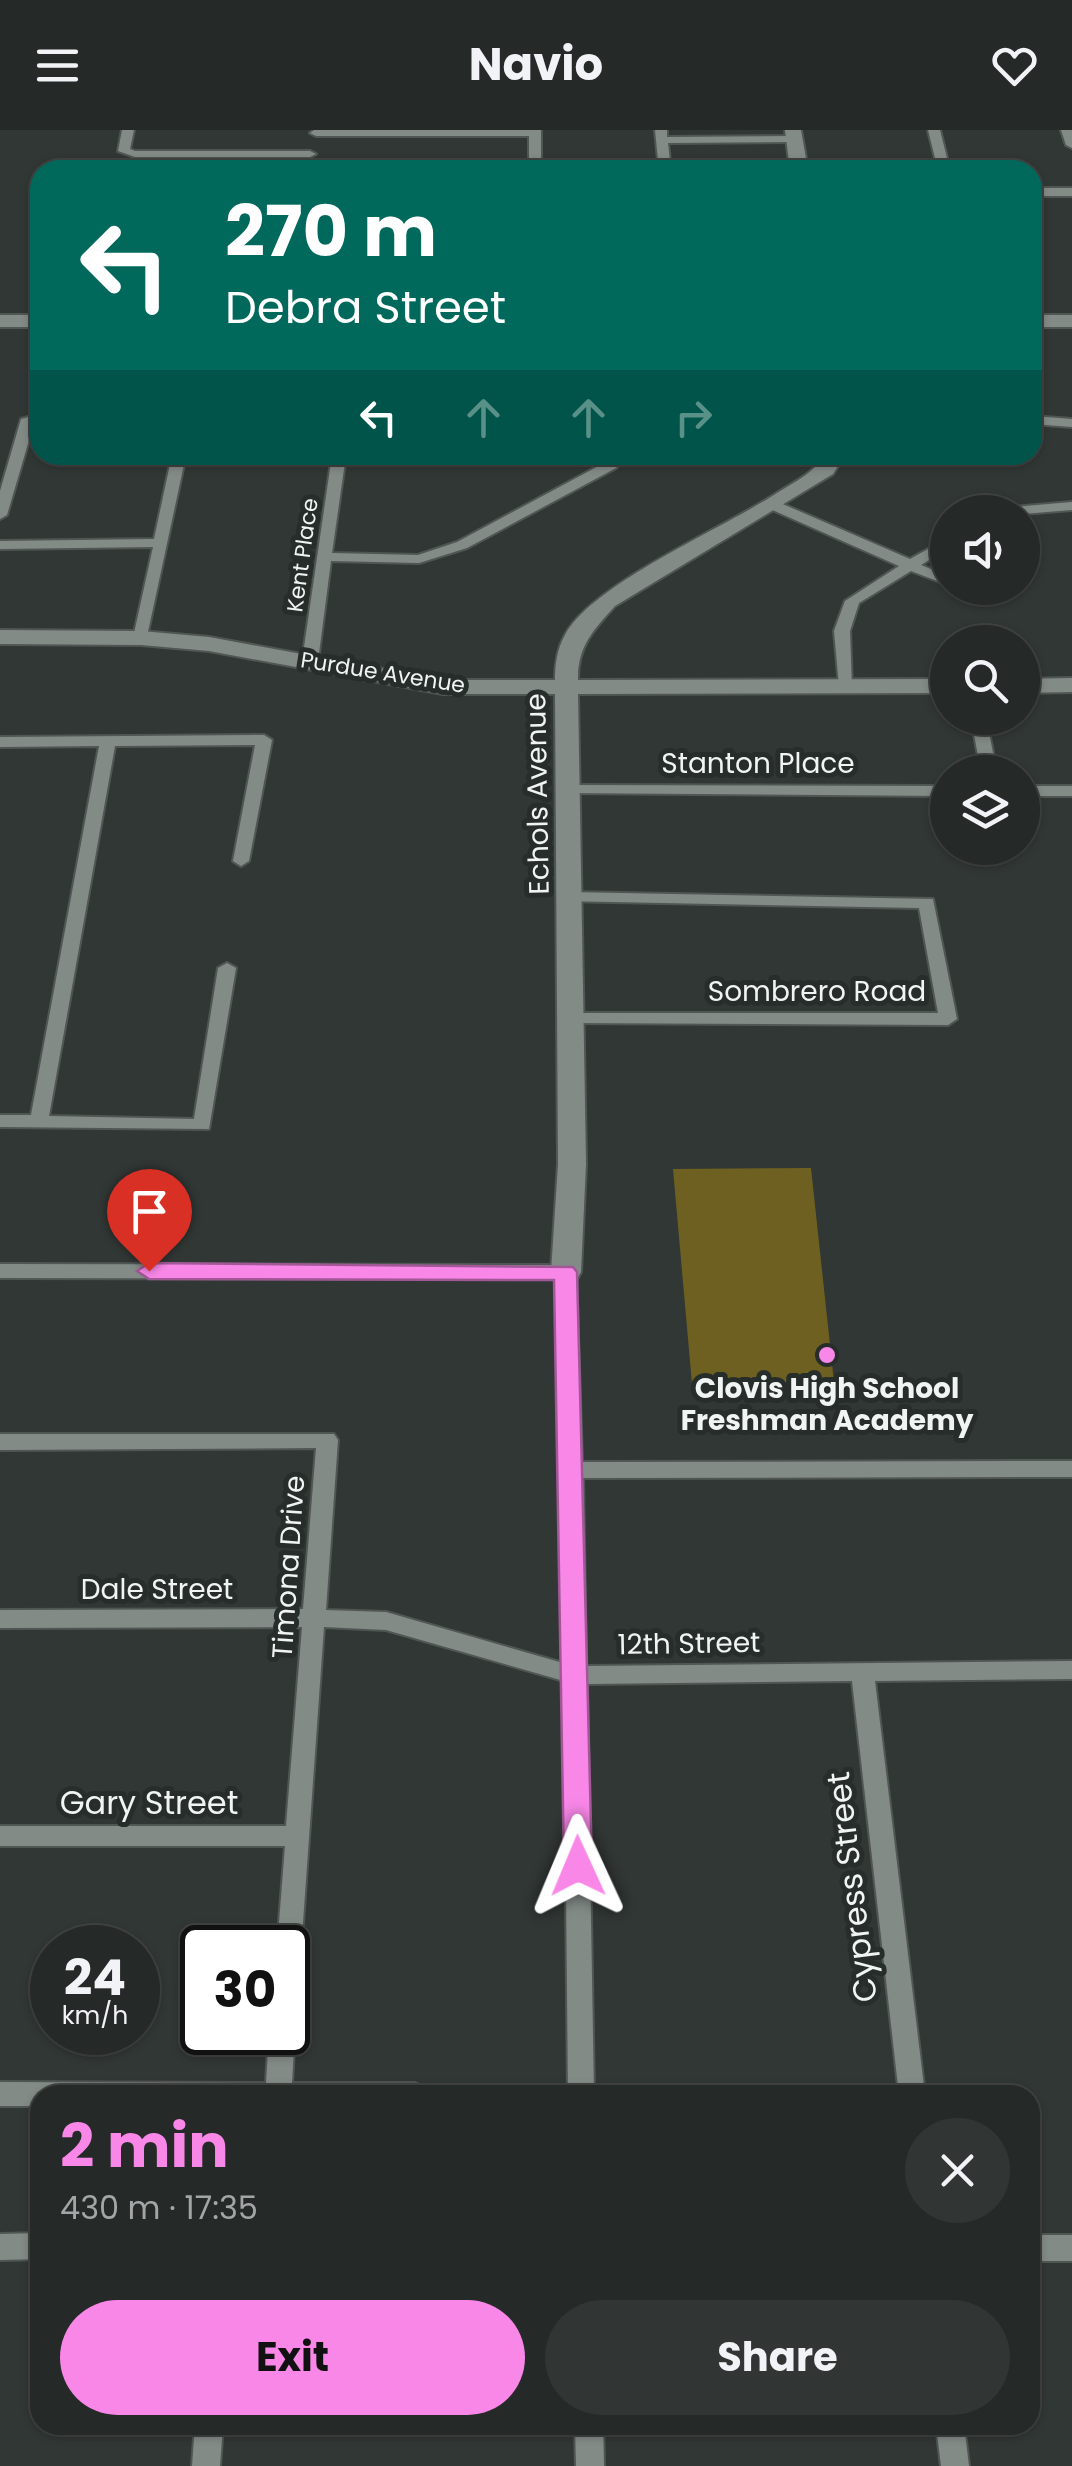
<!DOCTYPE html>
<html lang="en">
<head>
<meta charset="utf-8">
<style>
	:root { --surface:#252927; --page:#313533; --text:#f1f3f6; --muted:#a3a6a7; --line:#424544; --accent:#f987e8 }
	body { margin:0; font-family:Poppins,sans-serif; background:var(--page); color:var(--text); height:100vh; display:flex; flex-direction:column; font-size:38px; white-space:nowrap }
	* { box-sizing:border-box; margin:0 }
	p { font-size:32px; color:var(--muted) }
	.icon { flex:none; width:55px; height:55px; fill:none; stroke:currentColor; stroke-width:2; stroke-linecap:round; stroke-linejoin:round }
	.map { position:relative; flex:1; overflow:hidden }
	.details { position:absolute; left:30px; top:1955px; width:1010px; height:350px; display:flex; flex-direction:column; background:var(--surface); border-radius:30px; box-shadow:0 2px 8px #0004,0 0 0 2px var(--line) }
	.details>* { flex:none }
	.guide { position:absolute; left:30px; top:30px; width:1012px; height:305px; border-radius:30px; box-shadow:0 2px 8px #0004,0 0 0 2px var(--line); background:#00695c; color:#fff; overflow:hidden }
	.fabs { position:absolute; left:930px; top:365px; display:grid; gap:20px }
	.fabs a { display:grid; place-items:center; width:110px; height:110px; border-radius:50%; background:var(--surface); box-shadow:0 2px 8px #0004,0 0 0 2px var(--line); font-size:50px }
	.speed { position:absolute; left:30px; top:1795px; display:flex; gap:20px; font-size:50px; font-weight:700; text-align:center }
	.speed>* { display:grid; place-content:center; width:130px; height:130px; border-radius:50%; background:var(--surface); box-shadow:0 2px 8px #0004,0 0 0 2px var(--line); line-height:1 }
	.speed small { font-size:25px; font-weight:400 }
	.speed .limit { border:5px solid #111; border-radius:15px; background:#fff; color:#111 }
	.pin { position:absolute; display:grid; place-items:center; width:85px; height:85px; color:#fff; margin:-102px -42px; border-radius:50% 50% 50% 0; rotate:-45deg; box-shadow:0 0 10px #0007 }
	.pin .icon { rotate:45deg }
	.me { position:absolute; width:110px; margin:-55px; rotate:359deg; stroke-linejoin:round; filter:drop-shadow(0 0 8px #0008) }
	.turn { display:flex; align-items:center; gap:35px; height:210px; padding:0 30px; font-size:45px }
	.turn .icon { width:130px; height:130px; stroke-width:2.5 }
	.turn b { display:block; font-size:70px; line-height:85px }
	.lanes { display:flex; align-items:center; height:95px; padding:0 30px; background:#0003; justify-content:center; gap:50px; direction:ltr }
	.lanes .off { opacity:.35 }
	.round { display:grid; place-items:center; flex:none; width:105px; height:105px; border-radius:52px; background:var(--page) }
	.overview { display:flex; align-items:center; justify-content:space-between; height:170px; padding:0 30px }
	h1 { font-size:60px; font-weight:700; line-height:75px; color:var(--accent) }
	.action { display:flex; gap:20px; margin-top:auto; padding:20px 30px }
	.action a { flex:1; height:115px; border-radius:60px; background:var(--accent); color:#111; font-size:40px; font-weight:700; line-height:115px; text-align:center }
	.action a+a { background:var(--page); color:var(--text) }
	header { display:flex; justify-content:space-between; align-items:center; height:130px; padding:0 30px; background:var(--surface); font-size:45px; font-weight:700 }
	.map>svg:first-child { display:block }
	.green { fill:#6d6020 }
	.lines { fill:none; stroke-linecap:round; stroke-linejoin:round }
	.street-casing { stroke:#505654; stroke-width:4 }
	.secondary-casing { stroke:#505654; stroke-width:4 }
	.street { fill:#838b87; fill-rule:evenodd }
	.secondary { fill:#838b87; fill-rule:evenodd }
	.route { fill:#f987e8; stroke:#a25897; stroke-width:2.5 }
	.poi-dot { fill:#f987e8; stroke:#272d2a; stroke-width:4 }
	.labels { text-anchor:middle; stroke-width:10; stroke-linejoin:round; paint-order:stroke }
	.far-street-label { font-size:22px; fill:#f0f4f2; stroke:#272d2a }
	.street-label { font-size:28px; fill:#f0f4f2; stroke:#272d2a }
	.poi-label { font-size:28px; font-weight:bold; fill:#f0f4f2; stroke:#272d2a }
	.near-street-label { font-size:32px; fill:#f0f4f2; stroke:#272d2a }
</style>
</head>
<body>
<header><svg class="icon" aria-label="menu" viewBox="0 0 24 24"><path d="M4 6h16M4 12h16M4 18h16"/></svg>Navio<svg class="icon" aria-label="heart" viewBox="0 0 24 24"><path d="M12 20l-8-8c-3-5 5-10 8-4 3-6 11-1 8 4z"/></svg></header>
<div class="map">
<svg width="1072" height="2336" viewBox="0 0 1072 2336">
	<rect width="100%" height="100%" fill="#313734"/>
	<path class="green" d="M811 1038 834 1252 692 1254 673 1039Z"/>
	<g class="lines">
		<defs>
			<g id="street">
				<path d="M122 0H134L130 19 135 21H310L316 24 310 27H135L118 21Z"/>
				<path d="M314 0H541V40H529V6H316L310 3Z"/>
				<path d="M655 0H667V7L794 6 800 9 794 12 668 13 671 40H659Z"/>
				<path d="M928 0H940L950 40H938Z"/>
				<path d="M1061 0H1072V18L1066 15Z"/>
				<rect x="1032" y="58" width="40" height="8"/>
				<path d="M40 284V292L34 293 7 385 0 389V361L21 289Z"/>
				<path d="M1032 286 1072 289V297L1032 294Z"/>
				<path d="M172 325H186L146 511H136L133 508 153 417 0 419V411L154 409Z"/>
				<path d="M332 325H346L332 423 418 425 457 412 606 332 613 325H628L616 338 467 418 419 433 331 431 318 531 310 536 302 531Z"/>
				<path d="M768 372H778L910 429 948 408V418L921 435 948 446V455L911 441 859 473 850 501 852 559 847 561 839 556 834 501 845 471 899 436 768 378Z"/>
				<path d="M1072 372V380L1022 384 995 382 1002 378Z"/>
				<path d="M971 588H986L997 642H981Z"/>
				<path d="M264 605 272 610 249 731 241 736 233 731 255 615 115 616 49 986 194 989 218 838 227 833 236 838 209 999 0 997V985H31L99 616 0 617V607Z"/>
				<path d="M568 655 948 656V666L562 663V657Z"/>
				<rect x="1022" y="656" width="50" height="10"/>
				<path d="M568 762 933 769 957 889 948 895 563 893 560 889 569 883H938L919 778 562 771V763Z"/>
				<path d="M0 1134 566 1135 576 1142 582 1332 1072 1331V1347L583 1348 586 1536 1072 1531V1549L875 1551 925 1965H899L852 1551 587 1554 594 1965H568L564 1551 386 1500 324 1497 300 1834 297 1842 288 1845V1818H277L285 1716H0V1696H286L302 1497 0 1498V1480L303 1479 316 1318 0 1320V1304H334L338 1310 326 1480 386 1482 563 1533 556 1149 0 1148Z"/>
				<path d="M288 1893 295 1902 292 1953H415L424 1957 428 1965H40V1976H0V1952L266 1953 269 1902H288Z"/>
				<path d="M40 2103V2129L0 2130V2104Z"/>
				<rect x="1030" y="2105" width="42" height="26"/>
				<path d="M195 2295H223L220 2336H192Z"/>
				<path d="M575 2295H603L604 2336H576Z"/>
				<path d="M936 2295H964L969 2336H941Z"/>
			</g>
			<g id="secondary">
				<path d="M785 0H801L808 40H790Z"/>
				<rect x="0" y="185" width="40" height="12"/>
				<rect x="1032" y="185" width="40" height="12"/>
				<path d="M825 325H845L833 344 615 476C594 499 577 517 578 550L948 549V563L578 564 586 1034 581 1142 577 1149 566 1152 555 1149 551 1142 558 1034 555 564H443L209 521 141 515 0 514V500L141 501 209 507 443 550H555C555 534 557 519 565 505 592 454 724 398 777 363 794 352 814 343 825 325Z"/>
				<path d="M1072 548V562L1022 563V549Z"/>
			</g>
		</defs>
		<use href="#street" class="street-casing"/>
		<use href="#secondary" class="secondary-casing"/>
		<use href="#street" class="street"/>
		<use href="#secondary" class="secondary"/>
	</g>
	<path class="route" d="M149 1133 573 1137 577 1142 592 1736 588 1745 578 1748 568 1745 564 1736 554 1150 149 1149 137 1141Z"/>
	<circle class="poi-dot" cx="827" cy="1225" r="10"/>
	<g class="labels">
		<g class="far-street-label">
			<text transform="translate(302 425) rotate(-82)" y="8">Kent Place</text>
			<text transform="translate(383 542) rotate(9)" y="8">Purdue Avenue</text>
		</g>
		<g class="street-label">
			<text x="758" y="643">Stanton Place</text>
			<text transform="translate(537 664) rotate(-91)" y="10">Echols Avenue</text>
			<text x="817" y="871">Sombrero Road</text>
			<text transform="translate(288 1437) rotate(-86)" y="10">Timona Drive</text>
			<text x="157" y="1469">Dale Street</text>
			<text transform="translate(689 1513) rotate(-1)" y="10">12th Street</text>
		</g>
		<g class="poi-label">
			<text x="827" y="1268">Clovis High School<tspan x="827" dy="32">Freshman Academy</tspan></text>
		</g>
		<g class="near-street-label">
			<text x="149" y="1684">Gary Street</text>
			<text transform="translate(852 1757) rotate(-97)" y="11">Cypress Street</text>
		</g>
	</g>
</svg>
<div class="fabs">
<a><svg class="icon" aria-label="sound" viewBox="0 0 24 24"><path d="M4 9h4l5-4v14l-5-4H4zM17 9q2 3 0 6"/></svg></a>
<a><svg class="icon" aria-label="search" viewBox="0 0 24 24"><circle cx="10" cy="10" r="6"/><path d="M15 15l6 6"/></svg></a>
<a><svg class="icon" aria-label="layers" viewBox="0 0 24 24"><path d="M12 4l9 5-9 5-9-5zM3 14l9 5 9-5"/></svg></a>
</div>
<div class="speed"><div>24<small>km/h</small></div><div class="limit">30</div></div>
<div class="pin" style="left:149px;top:1141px;background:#d93025"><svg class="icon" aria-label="arrive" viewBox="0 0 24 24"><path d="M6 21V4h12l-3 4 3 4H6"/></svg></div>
<svg class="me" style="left:578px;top:1736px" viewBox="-20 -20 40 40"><path d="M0-17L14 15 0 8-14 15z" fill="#f987e8" stroke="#fff" stroke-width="4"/></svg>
<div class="guide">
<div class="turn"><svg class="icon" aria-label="left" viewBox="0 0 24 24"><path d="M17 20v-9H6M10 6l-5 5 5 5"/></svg><div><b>270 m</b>Debra Street</div></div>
<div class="lanes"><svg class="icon" aria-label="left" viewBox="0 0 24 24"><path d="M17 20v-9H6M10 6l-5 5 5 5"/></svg><svg class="icon off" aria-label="ahead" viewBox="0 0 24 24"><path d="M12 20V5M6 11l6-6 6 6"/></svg><svg class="icon off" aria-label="ahead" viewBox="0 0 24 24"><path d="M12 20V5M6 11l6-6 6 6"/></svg><svg class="icon off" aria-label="right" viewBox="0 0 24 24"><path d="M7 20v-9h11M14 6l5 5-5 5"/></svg></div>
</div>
<section class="details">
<div class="overview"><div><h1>2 min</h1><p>430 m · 17:35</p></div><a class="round"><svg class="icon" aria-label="close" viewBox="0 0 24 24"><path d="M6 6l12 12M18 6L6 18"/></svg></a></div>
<div class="action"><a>Exit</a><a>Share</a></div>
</section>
</div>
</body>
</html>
